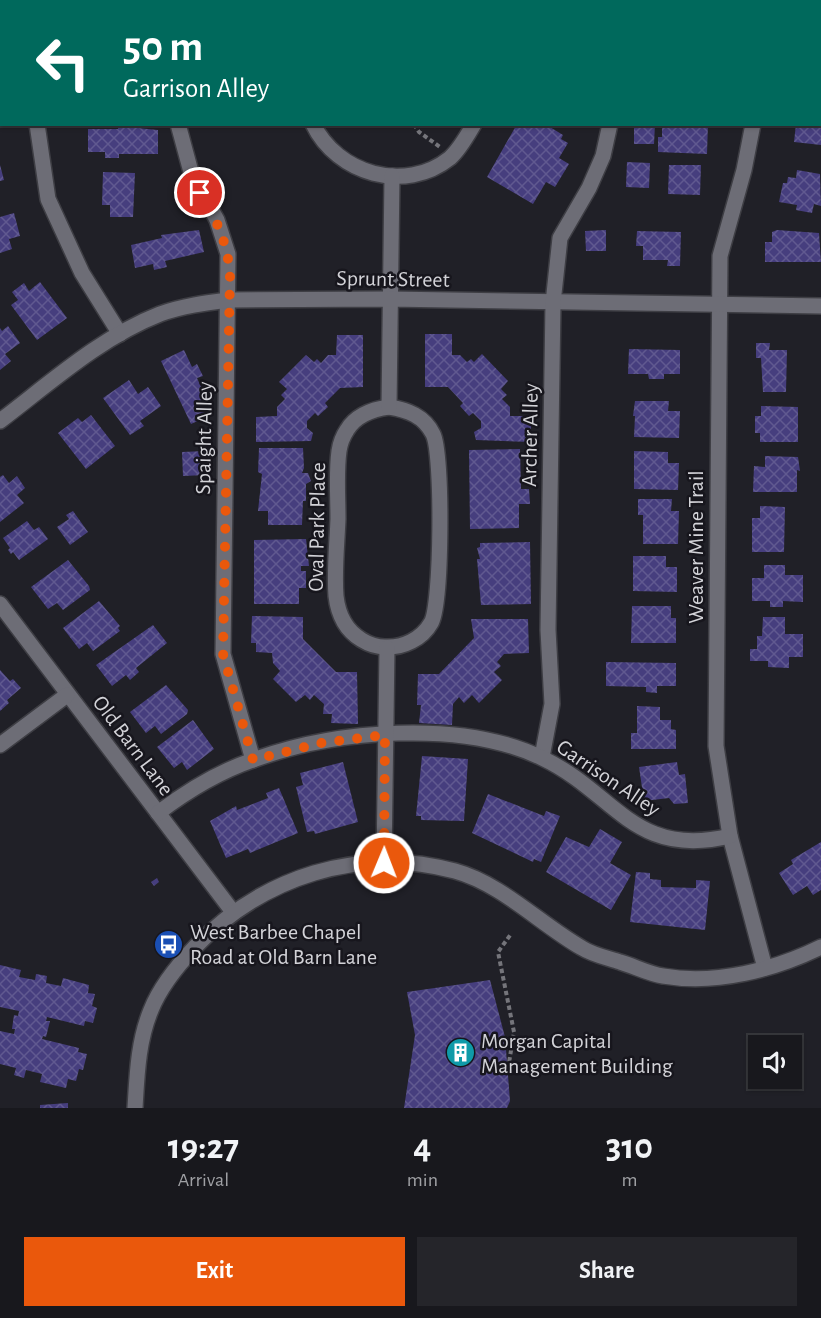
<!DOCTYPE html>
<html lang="en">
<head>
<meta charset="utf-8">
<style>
	:root { --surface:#18181d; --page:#25252a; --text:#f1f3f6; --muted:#9fa0a4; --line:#36373b; --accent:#ea580c }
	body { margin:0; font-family:"Alegreya Sans",sans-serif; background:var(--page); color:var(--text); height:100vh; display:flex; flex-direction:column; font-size:22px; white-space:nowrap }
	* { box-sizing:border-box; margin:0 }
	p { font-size:20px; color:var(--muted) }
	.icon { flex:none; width:33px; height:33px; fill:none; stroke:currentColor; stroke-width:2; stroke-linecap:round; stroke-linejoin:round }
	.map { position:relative; height:1108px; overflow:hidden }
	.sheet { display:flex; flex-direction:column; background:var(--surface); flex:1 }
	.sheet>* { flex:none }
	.guide { position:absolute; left:0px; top:0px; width:822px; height:126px; box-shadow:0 2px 4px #0004,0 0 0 2px var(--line); background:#00695c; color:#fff; overflow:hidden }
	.tools { position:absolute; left:748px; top:1035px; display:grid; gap:12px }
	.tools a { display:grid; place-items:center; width:54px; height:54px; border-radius:0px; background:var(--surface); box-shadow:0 2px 4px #0004,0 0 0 2px var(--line); font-size:30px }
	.pin { position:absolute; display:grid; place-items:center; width:51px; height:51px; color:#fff; margin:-26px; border:3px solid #fff; border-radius:50%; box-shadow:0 2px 6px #0007 }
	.me { position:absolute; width:66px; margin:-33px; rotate:1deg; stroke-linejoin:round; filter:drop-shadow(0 0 4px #0008) }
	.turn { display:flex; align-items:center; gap:21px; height:126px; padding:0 24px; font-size:27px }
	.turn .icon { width:78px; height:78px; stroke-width:2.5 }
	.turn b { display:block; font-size:42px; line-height:51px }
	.eta { display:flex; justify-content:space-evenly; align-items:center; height:102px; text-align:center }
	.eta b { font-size:36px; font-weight:700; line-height:42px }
	.action { display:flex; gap:12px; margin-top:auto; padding:12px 24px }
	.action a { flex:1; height:69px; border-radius:0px; background:var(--accent); color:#fff; font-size:24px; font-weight:700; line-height:69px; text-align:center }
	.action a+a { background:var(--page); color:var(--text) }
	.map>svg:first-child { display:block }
	.building { fill:url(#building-cross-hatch) }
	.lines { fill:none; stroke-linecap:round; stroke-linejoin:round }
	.minor-casing { stroke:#3e3e44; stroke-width:18 }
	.path { stroke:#75757b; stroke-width:4; stroke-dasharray:4.5 3; stroke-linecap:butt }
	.minor { stroke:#6d6d76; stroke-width:15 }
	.route { stroke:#ea580c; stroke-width:10; stroke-dasharray:0 18 }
	.labels { text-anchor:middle; stroke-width:5; stroke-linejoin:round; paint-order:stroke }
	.street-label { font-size:22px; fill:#d3d3d8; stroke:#17161d }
	.poi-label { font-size:22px; fill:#d3d3d8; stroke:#17161d; text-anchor:start }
</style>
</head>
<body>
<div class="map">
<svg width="821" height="1108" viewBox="0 0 821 1108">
	<defs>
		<pattern id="building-cross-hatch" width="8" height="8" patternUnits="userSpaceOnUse" patternTransform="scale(1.5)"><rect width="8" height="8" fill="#463e7e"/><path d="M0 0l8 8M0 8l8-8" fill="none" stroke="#605990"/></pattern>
	</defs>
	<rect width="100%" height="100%" fill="#202027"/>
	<g class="building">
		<path d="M517 124H545L563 135 561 139 568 143 559 158 569 164 555 187 546 182 533 204 487 177Z"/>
		<path d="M634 124H655L654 144H634Z"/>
		<path d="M662 124H708L707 154 658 152V137H662Z"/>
		<path d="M796 124H821V145L794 142Z"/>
		<path d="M118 126 158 130V154H119V158H105V152H88V129H118Z"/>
		<path d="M627 162 650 163 649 188 626 187Z"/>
		<path d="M0 165 4 180 0 181Z"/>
		<path d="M669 165H701L700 195 668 194Z"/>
		<path d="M797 170 820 174 821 206 814 204 812 213 796 210 797 205 779 202 783 183H787L788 177 796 178Z"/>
		<path d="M103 172 135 173 133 217H110V205H102Z"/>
		<path d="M14 213 20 236 9 239 12 249 0 253V217Z"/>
		<path d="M199 230 204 252 165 261 167 267 154 270 153 264 135 268 131 245 162 238 161 235Z"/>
		<path d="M606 230V251H586L585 231Z"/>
		<path d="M777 230 819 233 821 262H765V242H772V232Z"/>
		<path d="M637 231 681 232 680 266H667L668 260H643V246H636Z"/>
		<path d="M40 282 67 318 37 340 11 305 18 300 12 292 24 283 29 291Z"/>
		<path d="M8 326 20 343 5 354 11 361 0 370V328L2 331Z"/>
		<path d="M425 334H452V355H460L467 362 471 359 474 362 482 354 508 381 501 389 507 395 502 399 510 407V416H531V442L476 440 474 432 481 428V421L473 413 469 416 460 406 463 403 448 387H425Z"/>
		<path d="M337 335H363V387L340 388 325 403 328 407 318 416 315 413 307 421V428L313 433 311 441 256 442V417L277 416V407L285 399 281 395 287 389 279 382 306 355 314 362 317 359 321 363 328 355H336Z"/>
		<path d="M756 343H770L769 350H787L786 392H763L761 358H756Z"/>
		<path d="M629 349 680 350V374H664V379H649L648 374H628Z"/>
		<path d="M184 350 192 367 197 364 203 376 197 378 213 414 191 424 161 361Z"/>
		<path d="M129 380 138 394 148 387 161 406 140 421 144 426 130 435 103 398Z"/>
		<path d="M635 401H669L668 411H680L679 438 634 437 635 416H633Z"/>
		<path d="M761 406 798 407V442H760V433H755V416H761Z"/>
		<path d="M91 415 115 446 86 469 58 433 78 418 82 422Z"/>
		<path d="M259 448H303L304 468 302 473H308L311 481 306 484V501H303L302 525H268V511H258L262 474 258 472Z"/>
		<path d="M520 449 521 489H529L530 504H519V528L470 529 469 450Z"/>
		<path d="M205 451 206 475 183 476 182 452Z"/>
		<path d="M634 451 668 452V463H679L678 490 634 489Z"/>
		<path d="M765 456 798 457 800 471 797 470V492H753L754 466 765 467Z"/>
		<path d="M3 475 9 483 17 476 25 488 17 495 24 503 0 522V477Z"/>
		<path d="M638 499H672L671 511H679L678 544H643V515H638Z"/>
		<path d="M760 506 785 507 784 552H752V518H760Z"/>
		<path d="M73 511 88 532 70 545 57 527 69 519 66 515Z"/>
		<path d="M27 521 34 530 39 527 48 539 19 560 13 552 11 554 8 550 10 548 3 538Z"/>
		<path d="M306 539 309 566H301V571H306V588H299V604H254V540Z"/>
		<path d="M530 542 531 604 481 605 477 559H480L477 548 480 547V543Z"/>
		<path d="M633 556H666V567H677V592L633 591Z"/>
		<path d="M68 560 89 586 90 590 63 610 57 603 48 609 31 587Z"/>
		<path d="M764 565H785V575H803V602L783 601V607H770V601H752V578H764Z"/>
		<path d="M99 601 120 626 118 628 120 631 93 651 87 643 79 649 63 628Z"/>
		<path d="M632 606H671V618H676V643H631Z"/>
		<path d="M252 616 303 617V639L336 672H357L358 724 331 723 332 714H323L324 704 314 695 310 700 305 695 296 702 273 679 280 671 273 663 272 653 256 652V643H251Z"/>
		<path d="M763 617H785V634H803V657H789V668L768 667V661H750V649H757V636H762Z"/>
		<path d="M471 619H528L529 653 504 654 497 662 501 666 494 672 502 680 479 703 472 695 464 703 459 697 453 704 452 725 419 723 421 705H417L418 674H439L474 638Z"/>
		<path d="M153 625 167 643 136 668 139 672 130 680 126 675 112 686 96 665Z"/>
		<path d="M606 662 676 663V686H657V693L646 692V687L606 686Z"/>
		<path d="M0 670 10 681 13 679 21 688 7 700 9 703 0 711Z"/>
		<path d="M166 685 188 710 187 714 161 734 155 726 146 733 130 712Z"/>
		<path d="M637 706 660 707V720H671V729L676 730V749H631V733H637Z"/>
		<path d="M193 720 214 749 187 770 182 762 174 768 157 747Z"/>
		<path d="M422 756 468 759 464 821 421 820V816H416Z"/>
		<path d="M343 762 358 822 315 834 314 831 307 832 296 787 303 785 300 773Z"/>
		<path d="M677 762 679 775 685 774 688 803 674 804 669 798 644 801 639 767Z"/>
		<path d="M279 788 298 833 250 853 248 849 226 858 210 821 236 806 237 810 268 798 266 793Z"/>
		<path d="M488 794 544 816 546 811 560 816 541 862 534 859 533 862 472 833Z"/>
		<path d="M600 829 622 842 610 863 631 875 611 910 546 872 566 837 589 847Z"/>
		<path d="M821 842V890L813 895 807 886 793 895 779 873 793 864 791 860Z"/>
		<path d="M636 872 650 873V879L661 880V887L696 888V880L710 881 705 930 630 922Z"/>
		<path d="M157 878 159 882 154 886 151 882Z"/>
		<path d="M0 965 21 970 19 977 35 980 36 974 47 976 46 983 61 986 63 978 89 985 88 993 95 994 92 1006 97 1008 93 1023 85 1021 84 1026 47 1017 46 1021H50L46 1037 43 1036 42 1039 79 1048 78 1052 87 1054 83 1070 79 1069 76 1081 68 1079 66 1088 40 1082 42 1074 26 1070 24 1078 14 1075 16 1068 0 1064V1031L14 1034 15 1029H12L14 1015 18 1016 19 1011 0 1007Z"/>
		<path d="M490 980 505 1037 510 1101 507 1108H404L415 1035 407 992Z"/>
		<path d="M68 1103V1108H40V1105Z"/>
	</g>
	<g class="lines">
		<defs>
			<g id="minor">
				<path d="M409 0 415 2"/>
				<path d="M594 0 595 2"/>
				<path d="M745 0 746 2"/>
				<path d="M43 2 44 0"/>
				<path d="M193 2 194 0"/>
				<path d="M373 2 382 0"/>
				<path d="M37 124 48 199 82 273 120 334"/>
				<path d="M178 124 191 172 217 220 228 254 223 654 253 760"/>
				<path d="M313 124C337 174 405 194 450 158 460 149 467 136 474 124"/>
				<path d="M753 124 744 170 720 256 716 746 730 836 765 968"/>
				<path d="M389 407C408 410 424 416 433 434 443 453 442 605 431 623 422 639 403 648 385 647 369 647 352 636 344 622 340 615 337 605 336 596 334 571 337 544 338 519 338 497 336 473 339 451 340 444 343 436 347 430 356 415 374 409 389 407Z"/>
				<path d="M389 407 392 176"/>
				<path d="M0 421C50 383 101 337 160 314 182 306 205 303 228 300L390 299 821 306"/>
				<path d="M0 604 233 912"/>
				<path d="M0 745 67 695"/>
				<path d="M542 757 552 704 548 630 553 303 560 238 589 188 603 156 610 124"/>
				<path d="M158 813C187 791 218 772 253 760 335 730 461 719 542 758 616 793 633 859 730 836"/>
				<path d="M384 863 387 648"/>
				<path d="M135 1108C137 1075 138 1041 151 1010 160 987 177 966 195 947 262 877 359 845 455 871 502 884 540 924 582 948 593 955 608 958 620 962 634 966 649 974 663 976 716 985 774 970 821 947"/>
			</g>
		</defs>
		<use href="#minor" class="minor-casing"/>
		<g class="path">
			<path d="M414 124 419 132 440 147"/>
			<path d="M508 1069 514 1032 498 952 511 934"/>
		</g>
		<use href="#minor" class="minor"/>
	</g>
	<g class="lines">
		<path class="route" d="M200 193C217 220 227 242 230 274L223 654 253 760 321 743 385 735 384 863"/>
	</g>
	<defs>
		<symbol id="bus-disc" viewBox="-11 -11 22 22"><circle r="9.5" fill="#1a4fb4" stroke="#17161d"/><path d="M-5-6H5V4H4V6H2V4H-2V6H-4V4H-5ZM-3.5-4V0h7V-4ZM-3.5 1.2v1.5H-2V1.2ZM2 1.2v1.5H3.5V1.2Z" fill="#fff"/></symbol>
		<symbol id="building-disc" viewBox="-11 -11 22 22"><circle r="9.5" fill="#0f9aa8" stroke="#17161d"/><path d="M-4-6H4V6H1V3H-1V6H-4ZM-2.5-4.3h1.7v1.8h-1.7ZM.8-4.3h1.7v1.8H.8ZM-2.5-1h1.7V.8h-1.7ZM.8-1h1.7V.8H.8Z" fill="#fff"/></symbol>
	</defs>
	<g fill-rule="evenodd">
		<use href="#bus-disc" x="152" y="928" width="33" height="33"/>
		<use href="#building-disc" x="444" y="1036" width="33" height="33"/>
	</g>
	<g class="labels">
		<g class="street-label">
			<text transform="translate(393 278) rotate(1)" y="8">Sprunt Street</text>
			<text transform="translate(529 435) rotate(-89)" y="8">Archer Alley</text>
			<text transform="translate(203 438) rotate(-89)" y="8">Spaight Alley</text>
			<text transform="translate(316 527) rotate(-89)" y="8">Oval Park Place</text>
			<text transform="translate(695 547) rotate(-90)" y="8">Weaver Mine Trail</text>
			<text transform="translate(134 745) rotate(53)" y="8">Old Barn Lane</text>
			<text transform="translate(609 777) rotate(34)" y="8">Garrison Alley</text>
		</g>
		<g class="poi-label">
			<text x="190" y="939">West Barbee Chapel<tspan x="190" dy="25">Road at Old Barn Lane</tspan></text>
			<text x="481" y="1048">Morgan Capital<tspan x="481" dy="25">Management Building</tspan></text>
		</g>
	</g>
</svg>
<div class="tools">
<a><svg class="icon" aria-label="sound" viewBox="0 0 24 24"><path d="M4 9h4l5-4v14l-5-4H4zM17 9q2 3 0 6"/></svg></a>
</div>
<div class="pin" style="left:200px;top:193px;background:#d93025"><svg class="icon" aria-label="arrive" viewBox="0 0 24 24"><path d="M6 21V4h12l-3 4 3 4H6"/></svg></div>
<svg class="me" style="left:384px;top:863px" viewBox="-20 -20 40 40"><circle r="17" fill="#ea580c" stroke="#fff" stroke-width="3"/><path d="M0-11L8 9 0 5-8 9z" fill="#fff"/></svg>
<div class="guide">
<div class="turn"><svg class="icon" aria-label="left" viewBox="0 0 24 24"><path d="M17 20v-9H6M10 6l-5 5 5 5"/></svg><div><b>50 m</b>Garrison Alley</div></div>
</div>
</div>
<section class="sheet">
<div class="eta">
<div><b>19:27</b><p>Arrival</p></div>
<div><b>4</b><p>min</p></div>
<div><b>310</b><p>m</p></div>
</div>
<div class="action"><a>Exit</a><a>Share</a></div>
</section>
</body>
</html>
